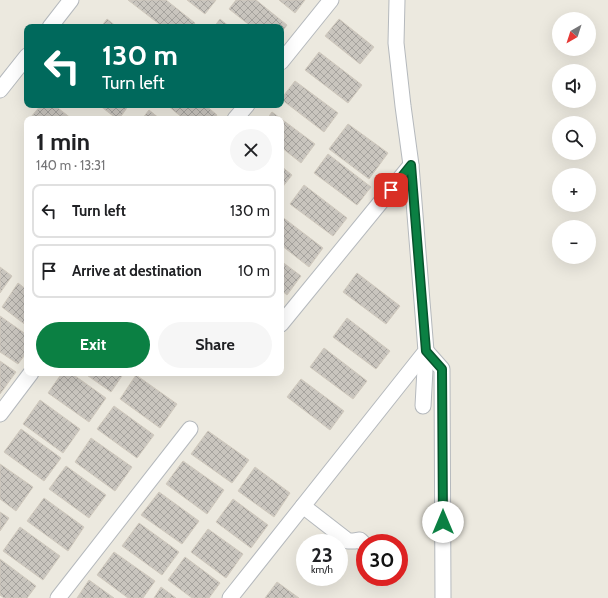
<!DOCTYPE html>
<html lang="en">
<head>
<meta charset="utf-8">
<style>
	:root { --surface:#fff; --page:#f6f6f6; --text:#202124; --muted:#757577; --line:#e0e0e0; --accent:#0b8043 }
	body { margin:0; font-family:Cabin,sans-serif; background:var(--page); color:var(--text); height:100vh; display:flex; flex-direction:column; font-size:15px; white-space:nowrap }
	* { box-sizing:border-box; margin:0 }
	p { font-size:13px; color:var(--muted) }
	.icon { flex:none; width:22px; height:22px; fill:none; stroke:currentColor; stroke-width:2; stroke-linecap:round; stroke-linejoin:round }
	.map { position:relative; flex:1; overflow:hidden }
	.panel { position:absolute; left:24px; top:116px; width:260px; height:260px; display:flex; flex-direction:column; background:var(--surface); border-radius:8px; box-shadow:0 4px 16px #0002 }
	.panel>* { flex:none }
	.banner { position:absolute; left:24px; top:24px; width:260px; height:84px; border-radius:8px; box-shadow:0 4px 16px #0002; background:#00695c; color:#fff; overflow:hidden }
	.needle { width:26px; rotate:219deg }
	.tools { position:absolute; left:552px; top:12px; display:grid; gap:8px }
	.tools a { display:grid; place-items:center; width:44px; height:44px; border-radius:50%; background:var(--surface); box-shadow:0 4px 16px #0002; font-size:20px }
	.speed { position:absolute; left:296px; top:534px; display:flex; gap:8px; font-size:20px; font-weight:700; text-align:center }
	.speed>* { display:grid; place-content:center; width:52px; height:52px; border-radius:50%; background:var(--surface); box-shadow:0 4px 16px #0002; line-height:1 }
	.speed small { font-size:10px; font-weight:400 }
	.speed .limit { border:6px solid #d22; background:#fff; color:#111 }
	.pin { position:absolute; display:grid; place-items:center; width:34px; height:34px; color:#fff; margin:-17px; border-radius:8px; box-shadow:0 2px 6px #0006 }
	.me { position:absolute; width:44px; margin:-22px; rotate:0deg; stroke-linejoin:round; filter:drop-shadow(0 0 3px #0008) }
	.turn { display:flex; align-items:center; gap:14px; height:84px; padding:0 12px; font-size:18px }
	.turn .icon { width:52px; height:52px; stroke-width:2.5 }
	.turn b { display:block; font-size:28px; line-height:34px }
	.round { display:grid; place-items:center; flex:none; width:42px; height:42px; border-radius:21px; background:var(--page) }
	.headline { display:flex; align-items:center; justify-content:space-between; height:68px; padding:0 12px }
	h1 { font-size:24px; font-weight:800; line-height:30px }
	.cta { display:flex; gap:8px; margin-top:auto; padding:8px 12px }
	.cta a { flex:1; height:46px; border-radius:24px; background:var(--accent); color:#fff; font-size:16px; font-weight:800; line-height:46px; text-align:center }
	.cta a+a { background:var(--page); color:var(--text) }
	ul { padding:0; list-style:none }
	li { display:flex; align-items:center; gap:12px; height:54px; margin:0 8px 6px; padding:0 4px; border:2px solid var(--line); border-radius:8px }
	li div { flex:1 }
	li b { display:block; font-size:15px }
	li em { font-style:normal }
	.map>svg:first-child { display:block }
	.building { fill:url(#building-cross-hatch); stroke:#d1cabe }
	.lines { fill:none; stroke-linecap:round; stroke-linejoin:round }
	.minor-casing { stroke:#b5b9bd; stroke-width:17 }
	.minor { stroke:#fff; stroke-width:15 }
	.route-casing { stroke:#07532c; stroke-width:10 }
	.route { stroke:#0b8043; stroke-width:7 }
</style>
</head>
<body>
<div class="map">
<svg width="608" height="598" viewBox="0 0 608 598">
	<defs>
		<pattern id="building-cross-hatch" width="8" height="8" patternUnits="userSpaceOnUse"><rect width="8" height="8" fill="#c9c5be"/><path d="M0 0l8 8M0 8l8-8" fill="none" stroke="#a6a39e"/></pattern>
	</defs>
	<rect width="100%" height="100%" fill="#ece9df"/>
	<g class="building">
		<path d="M128 0H166L195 23 192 27H163Z"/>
		<path d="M187 0H216L205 14Z"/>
		<path d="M236 0H256L287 25 281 33V27H252L229 9Z"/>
		<path d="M279 0H305L295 13Z"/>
		<path d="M107 19 117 27H101Z"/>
		<path d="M220 19 230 27H214Z"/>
		<path d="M339 19 374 47 360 64 325 36Z"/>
		<path d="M319 52 362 85 348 103 305 70Z"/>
		<path d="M295 81 338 113 324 132 281 99Z"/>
		<path d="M41 105H54L72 119H34L31 117Z"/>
		<path d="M99 105H129L119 119H117Z"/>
		<path d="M167 105H205L217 115 214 119H184Z"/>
		<path d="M149 110 160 119H142Z"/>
		<path d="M272 112 315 144 301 163 281 147V119H267Z"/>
		<path d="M348 124 388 153 369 179 329 149Z"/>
		<path d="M328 154 371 187 357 205 314 173Z"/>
		<path d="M281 166 292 175 281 189Z"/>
		<path d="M304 185 347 218 333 236 290 204Z"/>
		<path d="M281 216 323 248 309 267 281 245Z"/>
		<path d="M281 261 301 276 287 295 281 290Z"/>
		<path d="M0 267 12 276 0 293Z"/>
		<path d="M357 273 400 306 386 324 343 292Z"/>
		<path d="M18 283 27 290V326L2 307Z"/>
		<path d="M0 316 27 335V352L18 364 0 352Z"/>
		<path d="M347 318 390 351 376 369 333 337Z"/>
		<path d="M324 348 367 381 353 399 310 367Z"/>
		<path d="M0 361 16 372 0 394Z"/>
		<path d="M62 373H71L106 398 89 422 48 393Z"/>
		<path d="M84 373H124L111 392Z"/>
		<path d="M136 375 177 404 160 428 120 399Z"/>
		<path d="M301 379 344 411 330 430 287 397Z"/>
		<path d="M40 400 80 429 63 453 23 424Z"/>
		<path d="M114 406 154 435 137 458 97 429Z"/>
		<path d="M21 429 61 458 44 481 4 452Z"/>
		<path d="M208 431 249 460 232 483 191 454Z"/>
		<path d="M91 438 132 467 115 491 75 462Z"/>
		<path d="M183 461 224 490 207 514 166 484Z"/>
		<path d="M0 464 33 487 16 511 0 499Z"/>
		<path d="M66 466 106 495 89 518 49 489Z"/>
		<path d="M255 467 290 493 274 517 238 491Z"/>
		<path d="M159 492 199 521 182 544 141 515Z"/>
		<path d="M44 498 84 527 68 551 27 521Z"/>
		<path d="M233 499 268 525 251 548 216 522Z"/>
		<path d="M0 512 9 518 0 531Z"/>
		<path d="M139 523 179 552 162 575 122 546Z"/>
		<path d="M20 527 60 556 43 580 3 551Z"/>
		<path d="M208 529 243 554 226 578 191 552Z"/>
		<path d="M114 552 155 581 143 598H128L97 575Z"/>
		<path d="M185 557 220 583 209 598H192L168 580Z"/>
		<path d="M0 559 36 586 27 598H4L0 595Z"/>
		<path d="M89 580 114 598H77Z"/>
		<path d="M277 582 299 598H265Z"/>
		<path d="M161 587 176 598H154Z"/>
	</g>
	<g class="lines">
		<defs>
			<g id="minor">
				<path d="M50 27 71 0"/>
				<path d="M281 62 331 0"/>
				<path d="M0 90 27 56"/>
				<path d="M235 119 247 105"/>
				<path d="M281 324 411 165"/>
				<path d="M426 351 442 369 443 598"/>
				<path d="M423 406 426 351"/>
				<path d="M0 414 31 373"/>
				<path d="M303 506 348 541H354L360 540 365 545"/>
				<path d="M58 598 190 429"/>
				<path d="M230 598 426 351 411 165 403 106 396 43 397 0"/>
			</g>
		</defs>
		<use href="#minor" class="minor-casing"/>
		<use href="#minor" class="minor"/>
	</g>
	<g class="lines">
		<defs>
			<path id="route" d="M391 190 411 165 426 351 442 369 443 522"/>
		</defs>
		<use href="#route" class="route-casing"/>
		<use href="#route" class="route"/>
	</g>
</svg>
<div class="tools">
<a><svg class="needle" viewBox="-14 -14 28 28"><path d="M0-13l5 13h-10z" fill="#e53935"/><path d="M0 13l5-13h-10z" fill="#757577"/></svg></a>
<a><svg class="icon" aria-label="sound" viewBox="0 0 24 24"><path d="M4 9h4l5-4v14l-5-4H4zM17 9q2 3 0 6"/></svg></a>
<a><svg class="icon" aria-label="search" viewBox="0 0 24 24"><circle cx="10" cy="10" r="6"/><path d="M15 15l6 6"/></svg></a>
<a>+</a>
<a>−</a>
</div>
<div class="speed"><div>23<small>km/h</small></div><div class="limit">30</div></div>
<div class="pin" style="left:391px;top:190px;background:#d93025"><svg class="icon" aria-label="arrive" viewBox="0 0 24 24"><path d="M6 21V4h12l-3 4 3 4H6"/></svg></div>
<svg class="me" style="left:443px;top:522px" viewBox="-20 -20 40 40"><circle r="19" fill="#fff"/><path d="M0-13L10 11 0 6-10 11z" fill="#0b8043"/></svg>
<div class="banner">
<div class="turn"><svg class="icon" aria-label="left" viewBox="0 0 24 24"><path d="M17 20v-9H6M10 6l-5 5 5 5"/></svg><div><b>130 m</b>Turn left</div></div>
</div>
<section class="panel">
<div class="headline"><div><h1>1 min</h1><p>140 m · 13:31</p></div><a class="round"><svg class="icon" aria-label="close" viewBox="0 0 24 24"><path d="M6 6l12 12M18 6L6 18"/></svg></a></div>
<ul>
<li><svg class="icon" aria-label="left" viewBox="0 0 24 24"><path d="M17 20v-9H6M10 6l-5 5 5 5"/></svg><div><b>Turn left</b></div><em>130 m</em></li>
<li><svg class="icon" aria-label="arrive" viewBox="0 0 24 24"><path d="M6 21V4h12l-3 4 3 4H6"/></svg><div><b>Arrive at destination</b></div><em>10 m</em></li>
</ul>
<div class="cta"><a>Exit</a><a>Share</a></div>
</section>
</div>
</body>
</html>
